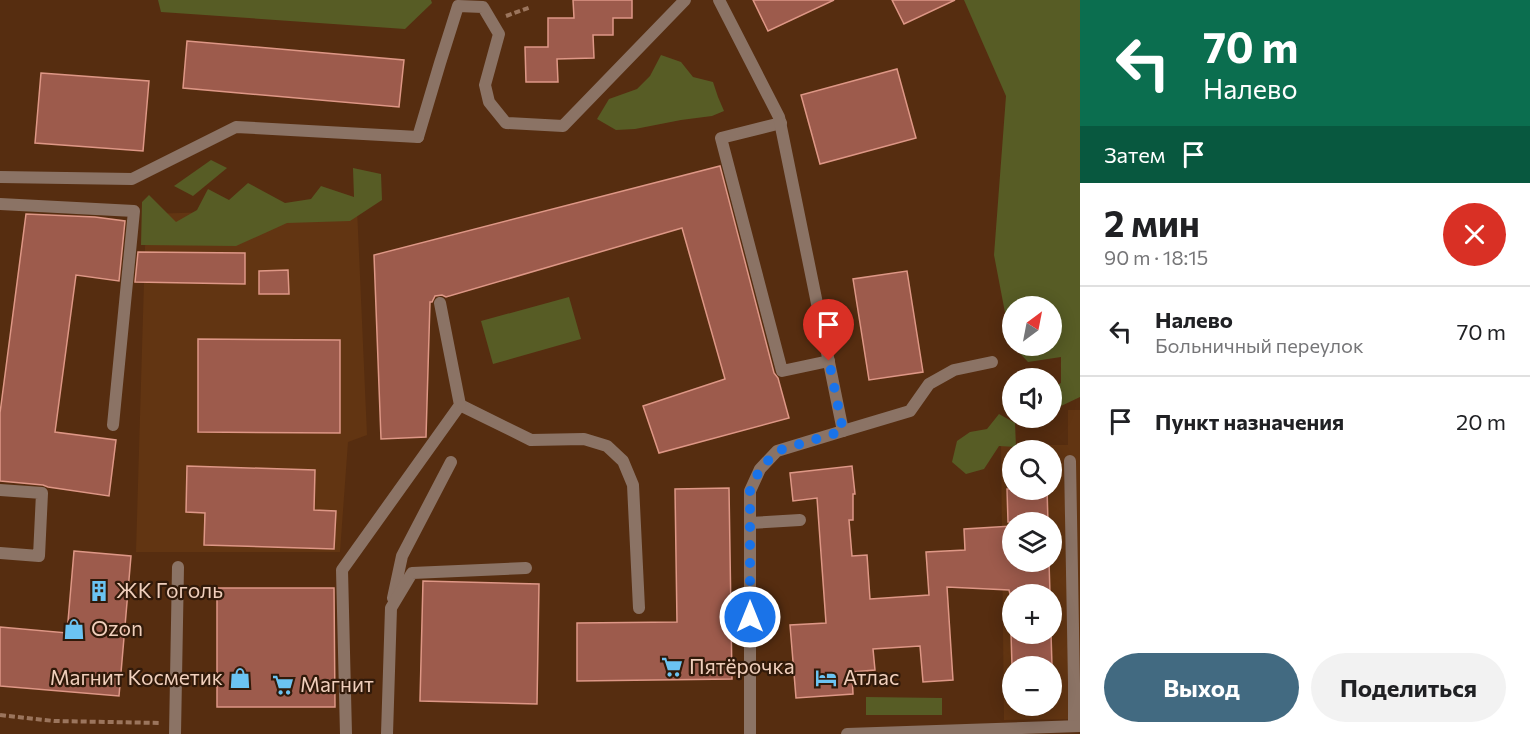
<!DOCTYPE html>
<html lang="ru">
<head>
<meta charset="utf-8">
<style>
	:root { --surface:#fff; --page:#f2f2f2; --text:#202124; --muted:#757577; --line:#e0e0e0; --accent:#426a81 }
	body { margin:0; font-family:Commissioner,sans-serif; background:var(--page); color:var(--text); height:100vh; display:flex; flex-direction:column; font-size:22px; white-space:nowrap }
	* { box-sizing:border-box; margin:0 }
	p { font-size:20px; color:var(--muted) }
	.icon { flex:none; width:33px; height:33px; fill:none; stroke:currentColor; stroke-width:2; stroke-linecap:round; stroke-linejoin:round }
	.map { position:relative; flex:1; overflow:hidden }
	.sheet { display:flex; flex-direction:column; background:var(--surface); width:450px }
	.sheet>* { flex:none }
	.banner { background:#0b6e4f; color:#fff; overflow:hidden }
	.needle { width:39px; rotate:32deg }
	.buttons { position:absolute; left:1002px; top:296px; display:grid; gap:12px }
	.buttons a { display:grid; place-items:center; width:60px; height:60px; border-radius:50%; background:var(--surface); box-shadow:0 3px 15px #0003; font-size:30px }
	.pin { position:absolute; display:grid; place-items:center; width:51px; height:51px; color:#fff; margin:-62px -26px; border-radius:50% 50% 50% 0; rotate:-45deg; box-shadow:0 0 6px #0007 }
	.pin .icon { rotate:45deg }
	.me { position:absolute; width:66px; margin:-33px; rotate:0deg; stroke-linejoin:round; filter:drop-shadow(0 0 4px #0008) }
	.turn { display:flex; align-items:center; gap:21px; height:126px; padding:0 24px; font-size:27px }
	.turn .icon { width:78px; height:78px; stroke-width:2.5 }
	.turn b { display:block; font-size:42px; line-height:51px }
	.then { display:flex; align-items:center; height:57px; padding:0 24px; background:#0003; gap:12px; font-size:22px }
	.round { display:grid; place-items:center; flex:none; width:63px; height:63px; border-radius:32px; background:var(--page) }
	.headline { display:flex; align-items:center; justify-content:space-between; height:102px; padding:0 24px }
	h1 { font-size:36px; font-weight:700; line-height:45px }
	.button { display:flex; gap:12px; margin-top:auto; padding:12px 24px }
	.button a { flex:1; height:69px; border-radius:36px; background:var(--accent); color:#fff; font-size:24px; font-weight:700; line-height:69px; text-align:center }
	.button a+a { background:var(--page); color:var(--text) }
	ul { padding:0; list-style:none }
	li { display:flex; align-items:center; gap:18px; height:90px; padding:0 24px; border-top:2px solid var(--line) }
	li div { flex:1 }
	li b { display:block; font-size:22px }
	li em { font-style:normal }
	main { display:flex; flex:1; min-height:0 }
	.map>svg:first-child { display:block }
	.built { fill:#623512; fill-rule:evenodd }
	.green { fill:#575c25; fill-rule:evenodd }
	.building { fill:#9d5b4c; stroke:#de9786; stroke-width:1.5 }
	.lines { fill:none; stroke-linecap:round; stroke-linejoin:round }
	.path { stroke:#9b755d; stroke-width:4; stroke-dasharray:6 3; stroke-linecap:butt }
	.lane { stroke:#8b7365; stroke-width:12 }
	.street { stroke:#8b7365; stroke-width:12 }
	.route { stroke:#1a73e8; stroke-width:10; stroke-dasharray:0 18 }
	.labels { text-anchor:middle; stroke-width:4.5; stroke-linejoin:round; paint-order:stroke }
	.poi-label { font-size:21px; fill:#f0cfbc; stroke:#311a0a; text-anchor:start }
</style>
</head>
<body>
<main>
<div class="map">
<svg width="1080" height="734" viewBox="0 0 1080 734">
	<rect width="100%" height="100%" fill="#562d10"/>
	<g class="built">
		<path d="M357 208 367 435 348 442 340 552H136L146 214Z"/>
		<path d="M1068 410H1080V719L1004 720 1001 445H1068ZM1012 450H1052V489H1012ZM1012 522H1052V561H1012ZM1012 594H1052V633H1012ZM1012 666H1052V705H1012Z"/>
	</g>
	<g class="green">
		<path d="M158 0H431L432 3 405 29 161 12Z"/>
		<path d="M964 0H1080V397L1059 407 1052 404V388L1061 383V357L1028 362 1011 344 994 255 1006 96ZM1012 306H1052V345H1012Z"/>
		<path d="M661 55 681 62 693 77 713 82 718 97 724 111 712 116 681 120 635 129 616 130 597 119 609 99 637 89 650 76Z"/>
		<path d="M211 160 227 168 193 196 174 186Z"/>
		<path d="M353 168 381 174 382 200 350 221 287 223 236 246 141 245 142 202 149 195 176 222 197 210 208 189 229 200 248 183 285 203 311 199 321 186 354 197Z"/>
		<path d="M569 297 581 339 493 364 481 321Z"/>
		<path d="M999 414 1015 423 1016 447 999 446 984 469 966 474 952 462 957 441 970 432 987 429Z"/>
		<path d="M866 697 942 698V715H866Z"/>
	</g>
	<g class="building">
		<path d="M573 0H632V18H613V35H593L594 58 557 59 558 82H526L525 47H548V18H574Z"/>
		<path d="M753 0H834L768 31Z"/>
		<path d="M892 0H955L904 24Z"/>
		<path d="M187 41 404 60 399 107 183 88Z"/>
		<path d="M897 69 916 138 820 164 801 95Z"/>
		<path d="M41 73 149 81 143 151 35 143Z"/>
		<path d="M720 166 774 373 778 378 789 418 659 453 643 406 725 379 682 228 446 297 442 295 435 296 432 302H430L426 437 381 439 374 255Z"/>
		<path d="M26 214 95 217 125 221 119 281 76 275 55 432 116 440 109 496 48 487 43 485 0 481V413Z"/>
		<path d="M138 252 245 253V284L135 282Z"/>
		<path d="M288 270 289 294H259V271Z"/>
		<path d="M907 271 923 372 869 380 853 279Z"/>
		<path d="M198 339 340 340V433L198 432Z"/>
		<path d="M187 466 315 470 314 510 336 511 334 549 204 545 205 513 186 512Z"/>
		<path d="M852 466 855 494H853V520H849L852 556 867 555 870 599 929 595 926 552 965 550 964 529 1012 526V561H1049L1050 594H1010L1009 590 947 587 953 680 923 682 920 646 873 649 875 670 852 672 853 694 796 698 790 625 826 623 817 498 793 501 790 473Z"/>
		<path d="M729 488 732 679 577 681V623L677 622 675 489Z"/>
		<path d="M1007 489H1047L1048 522H1008Z"/>
		<path d="M74 551 131 556 119 696 0 686V627L67 633Z"/>
		<path d="M423 581 539 584 537 704 420 701Z"/>
		<path d="M217 588H334L335 707H217Z"/>
		<path d="M1011 633H1051L1052 666H1012Z"/>
	</g>
	<g class="lines">
		<g class="path">
			<path d="M506 16 531 7"/>
			<path d="M0 715 54 721 161 723"/>
		</g>
		<g class="lane">
			<path d="M781 123 721 138 782 371 829 361"/>
			<path d="M418 137 440 63 458 6 483 7 499 34 485 85 489 102 506 123 563 126 685 0"/>
			<path d="M0 204 134 211 113 425"/>
			<path d="M460 405 531 440 584 439 607 446 623 461 633 485 639 608"/>
			<path d="M843 431 910 411 929 384 954 370 992 362"/>
			<path d="M1070 461 1074 683V726"/>
			<path d="M0 490 42 493 39 556 0 553"/>
			<path d="M750 523 800 520"/>
			<path d="M393 598 402 556 451 462"/>
			<path d="M175 734 178 567"/>
			<path d="M346 734 342 570 460 405 440 303"/>
			<path d="M387 734 391 608 412 573 526 568"/>
		</g>
		<g class="street">
			<path d="M719 0 779 117 843 431 777 451 760 469 750 491V734"/>
			<path d="M0 177 132 179 236 127 418 137"/>
			<path d="M847 734 1080 726"/>
		</g>
	</g>
	<g class="lines">
		<path class="route" d="M750 617V491L760 469 777 451 843 431 829 361"/>
	</g>
	<defs>
		<symbol id="building-bare" viewBox="-9 -9 18 18"><path d="M-4-6H4V6H1V3H-1V6H-4ZM-2.5-4.3h1.7v1.8h-1.7ZM.8-4.3h1.7v1.8H.8ZM-2.5-1h1.7V.8h-1.7ZM.8-1h1.7V.8H.8Z" fill="#6bc3f2" stroke="#311a0a" stroke-width="2.5" paint-order="stroke"/></symbol>
		<symbol id="shop-bare" viewBox="-9 -9 18 18"><path d="M-5-2.5h2.3a2.7 3.5 0 0 1 5.4 0H5L5.5 6h-11ZM-1.5-2.5h3a1.5 2.3 0 0 0-3 0Z" fill="#6bc3f2" stroke="#311a0a" stroke-width="2.5" paint-order="stroke"/></symbol>
		<symbol id="supermarket-bare" viewBox="-9 -9 18 18"><path d="M-6-5.5h2.5l.6 2H6L4.5 2H-2.5L-4.4-4H-6ZM-1.5 3.2a1.3 1.3 0 1 0 .1 0ZM3 3.2a1.3 1.3 0 1 0 .1 0Z" fill="#6bc3f2" stroke="#311a0a" stroke-width="2.5" paint-order="stroke"/></symbol>
		<symbol id="hotel-bare" viewBox="-9 -9 18 18"><path d="M-6-4.5h1.5V1H6V5H4.5V3h-9V5H-6ZM-4 0a1.8 1.8 0 1 1 3.6 0ZM.5 0V-2.5h3Q6-2.5 6 0Z" fill="#6bc3f2" stroke="#311a0a" stroke-width="2.5" paint-order="stroke"/></symbol>
	</defs>
	<g fill-rule="evenodd">
		<use href="#building-bare" x="84" y="576" width="30" height="30"/>
		<use href="#shop-bare" x="59" y="614" width="30" height="30"/>
		<use href="#supermarket-bare" x="657" y="652" width="30" height="30"/>
		<use href="#shop-bare" x="225" y="663" width="30" height="30"/>
		<use href="#hotel-bare" x="811" y="663" width="30" height="30"/>
		<use href="#supermarket-bare" x="268" y="670" width="30" height="30"/>
	</g>
	<g class="labels">
		<g class="poi-label">
			<text x="116" y="598">ЖК Гоголь</text>
			<text x="91" y="636">Ozon</text>
			<text x="689" y="674">Пятёрочка</text>
			<text x="223" y="685" text-anchor="end">Магнит Косметик</text>
			<text x="843" y="685">Атлас</text>
			<text x="300" y="692">Магнит</text>
		</g>
	</g>
</svg>
<div class="buttons">
<a><svg class="needle" viewBox="-14 -14 28 28"><path d="M0-13l5 13h-10z" fill="#e53935"/><path d="M0 13l5-13h-10z" fill="#757577"/></svg></a>
<a><svg class="icon" aria-label="sound" viewBox="0 0 24 24"><path d="M4 9h4l5-4v14l-5-4H4zM17 9q2 3 0 6"/></svg></a>
<a><svg class="icon" aria-label="search" viewBox="0 0 24 24"><circle cx="10" cy="10" r="6"/><path d="M15 15l6 6"/></svg></a>
<a><svg class="icon" aria-label="layers" viewBox="0 0 24 24"><path d="M12 4l9 5-9 5-9-5zM3 14l9 5 9-5"/></svg></a>
<a>+</a>
<a>−</a>
</div>
<div class="pin" style="left:829px;top:361px;background:#d93025"><svg class="icon" aria-label="arrive" viewBox="0 0 24 24"><path d="M6 21V4h12l-3 4 3 4H6"/></svg></div>
<svg class="me" style="left:750px;top:617px" viewBox="-20 -20 40 40"><circle r="17" fill="#1a73e8" stroke="#fff" stroke-width="3"/><path d="M0-11L8 9 0 5-8 9z" fill="#fff"/></svg>
</div>
<section class="sheet">
<div class="banner">
<div class="turn"><svg class="icon" aria-label="left" viewBox="0 0 24 24"><path d="M17 20v-9H6M10 6l-5 5 5 5"/></svg><div><b>70 m</b>Налево</div></div>
<div class="then">Затем<svg class="icon" aria-label="arrive" viewBox="0 0 24 24"><path d="M6 21V4h12l-3 4 3 4H6"/></svg></div>
</div>
<div class="headline"><div><h1>2 мин</h1><p>90 m · 18:15</p></div><a class="round" style="background:#d93025;color:#fff"><svg class="icon" aria-label="close" viewBox="0 0 24 24"><path d="M6 6l12 12M18 6L6 18"/></svg></a></div>
<ul>
<li><svg class="icon" aria-label="left" viewBox="0 0 24 24"><path d="M17 20v-9H6M10 6l-5 5 5 5"/></svg><div><b>Налево</b><p>Больничный переулок</p></div><em>70 m</em></li>
<li><svg class="icon" aria-label="arrive" viewBox="0 0 24 24"><path d="M6 21V4h12l-3 4 3 4H6"/></svg><div><b>Пункт назначения</b></div><em>20 m</em></li>
</ul>
<div class="button"><a>Выход</a><a>Поделиться</a></div>
</section>
</main>
</body>
</html>
